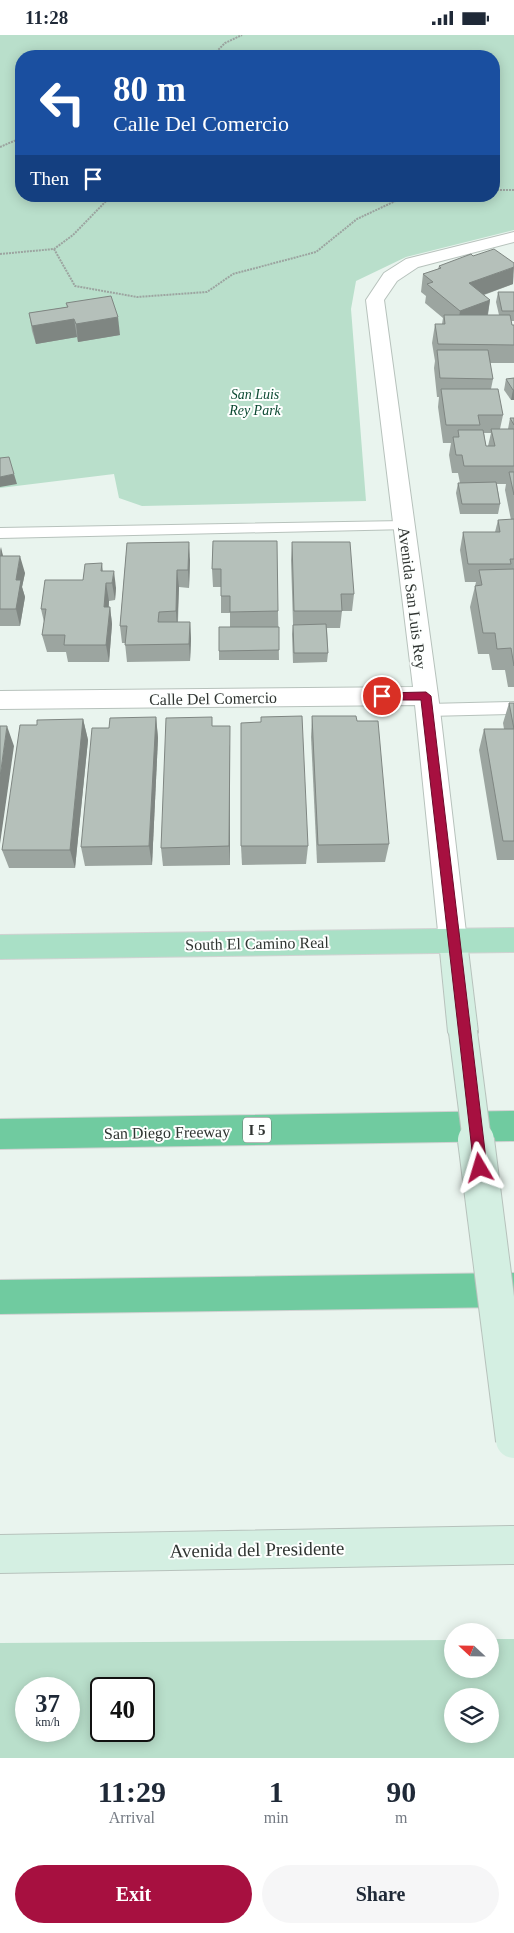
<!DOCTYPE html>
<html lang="en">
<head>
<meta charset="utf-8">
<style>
	:root { --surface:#fff; --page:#f6f6f7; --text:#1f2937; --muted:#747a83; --accent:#a71040 }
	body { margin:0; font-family:"Times New Roman",serif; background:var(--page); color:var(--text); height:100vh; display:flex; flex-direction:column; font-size:19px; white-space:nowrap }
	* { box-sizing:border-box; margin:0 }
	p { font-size:16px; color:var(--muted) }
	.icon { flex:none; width:28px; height:28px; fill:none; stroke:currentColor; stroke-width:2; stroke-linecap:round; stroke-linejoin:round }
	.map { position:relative; height:1723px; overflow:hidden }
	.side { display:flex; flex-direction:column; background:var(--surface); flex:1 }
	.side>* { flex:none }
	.top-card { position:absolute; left:15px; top:15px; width:485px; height:152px; border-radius:20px; box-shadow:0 2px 12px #0003; background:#1a4fa0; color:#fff; overflow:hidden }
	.needle { width:32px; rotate:292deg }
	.controls { position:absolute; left:444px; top:1588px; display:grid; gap:10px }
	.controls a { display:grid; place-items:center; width:55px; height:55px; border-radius:50%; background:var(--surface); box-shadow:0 2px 12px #0003; font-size:25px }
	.speed { position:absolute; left:15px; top:1642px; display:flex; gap:10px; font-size:25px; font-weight:700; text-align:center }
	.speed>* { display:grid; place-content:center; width:65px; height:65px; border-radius:50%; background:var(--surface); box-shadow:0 2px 12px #0003; line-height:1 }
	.speed small { font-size:12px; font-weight:400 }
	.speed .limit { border:2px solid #111; border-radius:8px; background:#fff; color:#111 }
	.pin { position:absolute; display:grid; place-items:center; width:42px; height:42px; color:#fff; margin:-21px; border:2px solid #fff; border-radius:50%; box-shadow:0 1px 5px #0007 }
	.me { position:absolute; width:55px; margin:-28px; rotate:353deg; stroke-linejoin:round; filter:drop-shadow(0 0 4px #0008) }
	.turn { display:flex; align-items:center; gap:18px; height:105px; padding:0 15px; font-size:22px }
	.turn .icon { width:65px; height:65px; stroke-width:2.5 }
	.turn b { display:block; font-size:35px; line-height:42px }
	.then { display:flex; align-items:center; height:48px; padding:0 15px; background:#0003; gap:10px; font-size:19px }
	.eta { display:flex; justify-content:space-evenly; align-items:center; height:85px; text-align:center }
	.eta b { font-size:30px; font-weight:800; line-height:35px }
	.action { display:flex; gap:10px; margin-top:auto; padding:10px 15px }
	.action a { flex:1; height:58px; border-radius:30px; background:var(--accent); color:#fff; font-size:20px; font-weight:800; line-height:58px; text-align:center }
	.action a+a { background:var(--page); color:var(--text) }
	.status { display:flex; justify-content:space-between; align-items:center; height:35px; padding:0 25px; background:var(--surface); direction:ltr }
	.status svg { height:14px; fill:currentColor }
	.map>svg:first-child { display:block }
	.green { fill:#b9dfcb; fill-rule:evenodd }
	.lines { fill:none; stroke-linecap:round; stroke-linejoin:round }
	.lane-casing { stroke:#b7c2bc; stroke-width:2 }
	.street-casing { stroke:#b7c2bc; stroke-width:2 }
	.secondary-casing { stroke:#b7c2bc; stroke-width:2 }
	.primary-casing { stroke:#d1d2d2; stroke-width:2 }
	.highway-casing { stroke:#d1d2d2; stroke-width:2 }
	.path { stroke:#9ca4a0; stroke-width:2; stroke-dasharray:2 1; stroke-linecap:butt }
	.lane { fill:#fff; fill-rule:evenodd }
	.street { fill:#fff; fill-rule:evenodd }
	.secondary { fill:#d4efe2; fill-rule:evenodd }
	.primary { fill:#a9e0c6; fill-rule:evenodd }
	.highway { fill:#70cba0; fill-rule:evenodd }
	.secondary-bridge-far1-casing { stroke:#b7c2bc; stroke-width:30; stroke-linecap:butt }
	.secondary-bridge-casing { stroke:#b7c2bc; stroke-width:38; stroke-linecap:butt }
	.secondary-bridge-far1 { stroke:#d4efe2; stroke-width:28 }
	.secondary-bridge { stroke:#d4efe2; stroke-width:36 }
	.wall { fill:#9ca5a0; fill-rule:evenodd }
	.shaded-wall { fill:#7f8682 }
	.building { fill:#b5c0ba; stroke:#7f8682 }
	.route { fill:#a71040; stroke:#6d0a2a }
	.labels { text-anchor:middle; stroke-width:4; stroke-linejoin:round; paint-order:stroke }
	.far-park-label { font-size:14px; font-style:italic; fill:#0d4a33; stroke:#fdfffe }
	.shield { fill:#fdfffe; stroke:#6d716e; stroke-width:1 }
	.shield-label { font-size:15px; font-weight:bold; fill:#2f3431 }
	.street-label { font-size:16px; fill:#2f3431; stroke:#fdfffe }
	.near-street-label { font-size:19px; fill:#2f3431; stroke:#fdfffe }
</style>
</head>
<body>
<div class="status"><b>11:28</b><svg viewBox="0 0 49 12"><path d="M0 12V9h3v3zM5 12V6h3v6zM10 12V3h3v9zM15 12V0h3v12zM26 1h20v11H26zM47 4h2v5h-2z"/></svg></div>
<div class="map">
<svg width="514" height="1723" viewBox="0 0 514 1723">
	<rect width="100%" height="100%" fill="#e9f4ee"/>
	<g class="green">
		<path d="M0 0H514V195L406 222 356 246 351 274 366 466 142 471 119 463 114 439 0 453ZM21 21H494V161H21Z"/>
		<path d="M490 1604H514V1723H0V1608L452 1605V1634H490ZM26 1654H69V1696H26ZM101 1654H144V1696H101ZM490 1661V1699H452V1661Z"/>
	</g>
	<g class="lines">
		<defs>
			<g id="lane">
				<path d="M404 486 411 491 409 494 0 503V493Z"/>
				<path d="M514 667V679L428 681 422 679 420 675 422 671 428 669Z"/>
			</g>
			<path id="street" d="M514 197V207L418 232 397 246 384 265 440 675 467 906 463 915 453 918 443 915 439 906 415 670 0 674V656L413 652 366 265 384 238 406 224Z"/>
			<g id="secondary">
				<path d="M453 894 463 897 467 906 478 997 473 1007 463 1011 453 1007 448 997 439 906 443 897Z"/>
				<path d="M514 1491V1529L0 1538V1500Z"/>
			</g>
			<path id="primary" d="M514 893V917L0 924V900Z"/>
			<g id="highway">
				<path d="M514 1076V1106L0 1114V1084Z"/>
				<path d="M514 1238V1272L0 1279V1245Z"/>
			</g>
		</defs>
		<use href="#lane" class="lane-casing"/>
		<use href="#street" class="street-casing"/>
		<use href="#secondary" class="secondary-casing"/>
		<use href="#primary" class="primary-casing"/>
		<use href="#highway" class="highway-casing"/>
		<g class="path">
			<path d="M212 21 225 8 242 0"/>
			<path d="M0 112 21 103"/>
			<path d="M494 155H514"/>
			<path d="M54 214 75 251 137 262 207 257 233 239 316 217 357 184 406 161"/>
			<path d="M0 219 54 214 73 200 111 161"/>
		</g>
		<use href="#lane" class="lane"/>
		<use href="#street" class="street"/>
		<use href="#secondary" class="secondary"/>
		<use href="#primary" class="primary"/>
		<use href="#highway" class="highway"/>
		<defs>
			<path id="secondary-bridge-far1" d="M463 997 477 1106"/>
			<path id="secondary-bridge" d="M476 1105 514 1405"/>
		</defs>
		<use href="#secondary-bridge-far1" class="secondary-bridge-far1-casing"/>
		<use href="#secondary-bridge" class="secondary-bridge-casing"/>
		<use href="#secondary-bridge-far1" class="secondary-bridge-far1"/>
		<use href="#secondary-bridge" class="secondary-bridge"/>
	</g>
	<g class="wall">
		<path d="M473 221 513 249 484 260 490 265 488 280H499L496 267 498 257H514V286H511L512 290H514V328H490L493 344 491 354 503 380 500 394H508L510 383H514V652H508L505 635H492L489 619H478L470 572 476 547H465L460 515 463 497H495L498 485H511L505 455 506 449H497L500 469 498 479H460L456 458 458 448H460L458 438H452L449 420 451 408H443L438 372 439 362H437L434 333 435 326 432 308 435 289H442L443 283 425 268 426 261 421 257 423 239 438 234 439 231ZM484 398H491L488 411H486Z"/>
		<path d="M66 268 120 300 78 307 77 302 36 309 32 296 29 278 67 272Z"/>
		<path d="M514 343V365H511L504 355 506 344Z"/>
		<path d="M213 506 278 576 279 625H219V616L230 592V578H221V552H213L212 534Z"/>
		<path d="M292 507 354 559 352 576H342L340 593H327L328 618 327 627 293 628 292 599 293 589 291 525Z"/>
		<path d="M127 508 190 525 189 553 179 552 178 587H190L191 604 190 626 127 627 125 608H122L120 591Z"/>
		<path d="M0 512 3 521 25 538 22 552 25 562 20 591H0Z"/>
		<path d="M102 528 103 536 116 553 115 565 109 566V572H110L112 589 109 627H68L66 617H47L42 600 44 587 41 574 83 545Z"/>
		<path d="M509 668H514V825H497L479 715 484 694H504L503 688Z"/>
		<path d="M312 681 389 809 385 827 317 828 311 702Z"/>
		<path d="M156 682 158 703 152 830 85 831 81 812Z"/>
		<path d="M83 684 88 705 75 833H9L2 815 37 690Z"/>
		<path d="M213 691 230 711V830L163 831 161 813Z"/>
		<path d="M241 811H308L306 829 242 830Z"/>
	</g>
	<g class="shaded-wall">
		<path d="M514 232 513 249 466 266 469 248Z"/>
		<path d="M490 265 487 283 457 294 460 276Z"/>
		<path d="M118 282 120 300 78 307 76 289Z"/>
		<path d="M74 284 77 302 36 309 32 291Z"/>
		<path d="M513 355H514V365H511Z"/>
		<path d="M14 439 17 449 0 452V442Z"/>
		<path d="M189 507 190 525 189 553 188 535Z"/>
		<path d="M1 512 5 530 0 526Z"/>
		<path d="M20 521 25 538 22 552 25 562 20 591 16 574V545Z"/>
		<path d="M177 535 179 552 177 594 176 576Z"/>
		<path d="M114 536 116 553 115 565 112 548Z"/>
		<path d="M106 548 109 566 107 589 104 572Z"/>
		<path d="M110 572 112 589 109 627 106 610Z"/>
		<path d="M190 587 191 604 190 626 189 609Z"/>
		<path d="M156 682 158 703 152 830 149 811Z"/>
		<path d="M83 684 88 705 75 833 70 815Z"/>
		<path d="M7 691 14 711 0 809V742Z"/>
		<path d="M230 691V830L229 811Z"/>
	</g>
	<g class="building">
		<path d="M494 214 514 228V232L469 248 490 265 460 276 427 249 433 247 423 239 441 233 439 231 471 219 473 221Z"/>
		<path d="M498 257H514V276H502Z"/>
		<path d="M111 261 118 282 76 289 74 284 32 291 29 278 68 272 66 268Z"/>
		<path d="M444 280H510L512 290H514V310L438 309 435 289H445Z"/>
		<path d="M437 315H488L493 344 440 343Z"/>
		<path d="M514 343V355H513L506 344Z"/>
		<path d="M441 354H498L503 380H478L480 390H446Z"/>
		<path d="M510 383H514V390Z"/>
		<path d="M491 394H514V431H464L462 420H456L453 402H459L458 395H483L486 411H495Z"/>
		<path d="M9 422 14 439 0 442V423Z"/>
		<path d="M509 437H514V460Z"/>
		<path d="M496 447 500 469H462L458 448Z"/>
		<path d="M514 484V524H510L511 529H468L463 497H500L498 485Z"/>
		<path d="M213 506H277L278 576 230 577V561H221V534H212Z"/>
		<path d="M189 507 188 535H177L176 576 159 577 158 587H190L189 609 125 610 127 591H120L127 508Z"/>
		<path d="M292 507H350L354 559H341L342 576H294Z"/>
		<path d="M0 521H20L16 545H21L16 574H0Z"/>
		<path d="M102 528 101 536H114L112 548H106L104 572H110L106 610H64L65 600H42L46 574H41L45 545H83L85 529Z"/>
		<path d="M514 534V631L511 613 497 614 495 598H483L475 551 482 550 479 535Z"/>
		<path d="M326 589 328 618H294L293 590Z"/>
		<path d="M219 592H279V615L219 616Z"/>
		<path d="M509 668H514V806H503L484 694H514Z"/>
		<path d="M302 681 308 811H241V688L261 687V682Z"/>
		<path d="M312 681H356L357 686H378L389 809 318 810Z"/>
		<path d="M156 682 149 811 81 812 92 693H109L110 683Z"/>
		<path d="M212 682V691H230L229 811 161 813 166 683Z"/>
		<path d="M83 684 70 815H2L20 690H37V685Z"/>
		<path d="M0 691H7L0 742Z"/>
	</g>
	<path class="route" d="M426 657 431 661 487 1133 485 1138 480 1140 475 1138 474 1133 421 665H382L377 661 382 658Z"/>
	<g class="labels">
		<g class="far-park-label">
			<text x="255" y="364">San Luis<tspan x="255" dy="16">Rey Park</tspan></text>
		</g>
		<rect class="shield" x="243" y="1082.5" width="28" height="25" rx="4"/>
		<g class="shield-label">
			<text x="257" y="1100">I 5</text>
		</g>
		<g class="street-label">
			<text transform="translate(413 563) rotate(83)" y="6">Avenida San Luis Rey</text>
			<text transform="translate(213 663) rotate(-1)" y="6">Calle Del Comercio</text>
			<text transform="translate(257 908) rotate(-1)" y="6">South El Camino Real</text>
			<text transform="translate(167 1097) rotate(-1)" y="6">San Diego Freeway</text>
		</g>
		<g class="near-street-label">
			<text transform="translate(257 1514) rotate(-1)" y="7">Avenida del Presidente</text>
		</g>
	</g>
</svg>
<div class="controls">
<a><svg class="needle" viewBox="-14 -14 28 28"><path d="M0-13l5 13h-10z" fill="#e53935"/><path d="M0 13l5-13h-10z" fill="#747a83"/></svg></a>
<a><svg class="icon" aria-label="layers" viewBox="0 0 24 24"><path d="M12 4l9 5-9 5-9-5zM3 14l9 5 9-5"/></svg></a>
</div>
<div class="speed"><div>37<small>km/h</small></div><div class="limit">40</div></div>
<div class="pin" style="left:382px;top:661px;background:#d93025"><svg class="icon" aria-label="arrive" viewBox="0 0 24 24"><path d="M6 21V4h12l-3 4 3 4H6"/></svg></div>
<svg class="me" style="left:480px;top:1133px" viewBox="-20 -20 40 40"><path d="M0-17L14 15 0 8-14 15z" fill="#a71040" stroke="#fff" stroke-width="4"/></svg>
<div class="top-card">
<div class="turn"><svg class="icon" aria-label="left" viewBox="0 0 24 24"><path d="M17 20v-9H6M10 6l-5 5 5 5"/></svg><div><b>80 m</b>Calle Del Comercio</div></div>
<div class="then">Then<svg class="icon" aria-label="arrive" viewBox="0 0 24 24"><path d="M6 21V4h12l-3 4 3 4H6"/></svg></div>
</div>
</div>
<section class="side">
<div class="eta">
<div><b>11:29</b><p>Arrival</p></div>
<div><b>1</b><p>min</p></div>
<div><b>90</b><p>m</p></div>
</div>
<div class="action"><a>Exit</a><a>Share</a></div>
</section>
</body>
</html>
